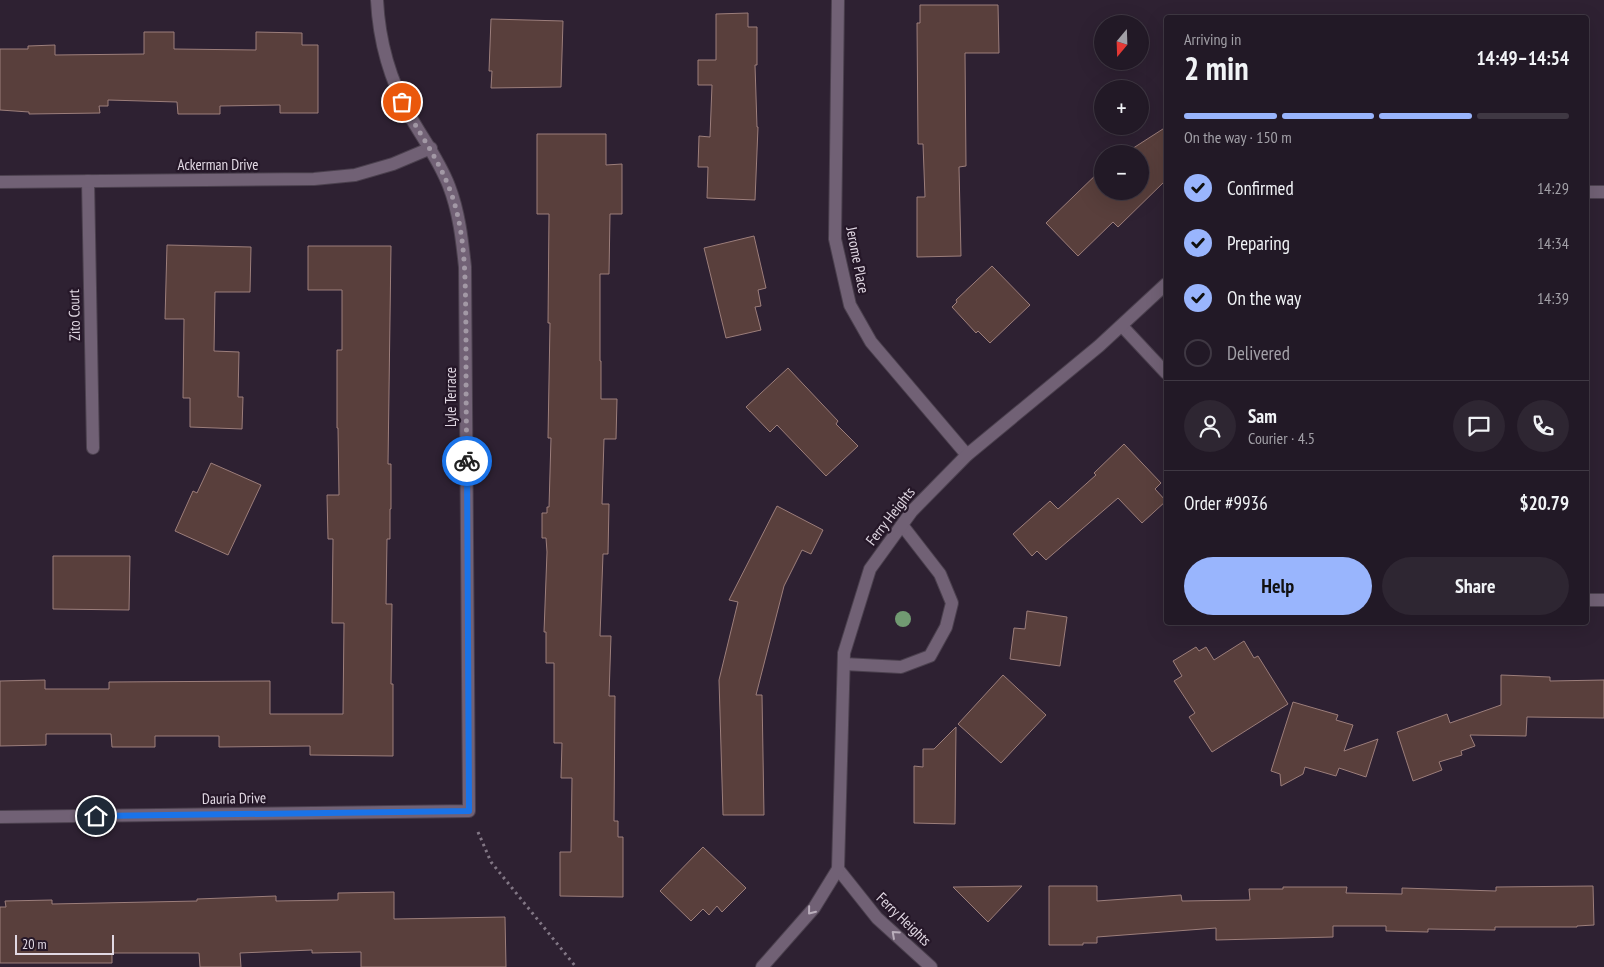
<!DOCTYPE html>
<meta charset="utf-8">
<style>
:root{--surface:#221926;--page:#2e2632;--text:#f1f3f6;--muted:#a2a0a7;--line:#3f3843;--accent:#99b5fd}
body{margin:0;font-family:"PT Sans Narrow",sans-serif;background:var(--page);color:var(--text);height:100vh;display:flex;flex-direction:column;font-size:19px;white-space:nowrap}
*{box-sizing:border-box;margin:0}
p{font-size:16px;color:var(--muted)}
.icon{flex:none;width:28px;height:28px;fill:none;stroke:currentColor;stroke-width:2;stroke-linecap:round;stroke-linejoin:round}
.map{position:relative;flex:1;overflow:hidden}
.sheet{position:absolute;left:1164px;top:15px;width:425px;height:610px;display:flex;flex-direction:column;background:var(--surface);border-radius:5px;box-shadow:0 5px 20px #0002,0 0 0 1px var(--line)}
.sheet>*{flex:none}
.needle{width:32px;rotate:199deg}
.controls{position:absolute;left:1094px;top:15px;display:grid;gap:10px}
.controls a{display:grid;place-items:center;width:55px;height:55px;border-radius:50%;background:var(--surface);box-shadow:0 5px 20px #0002,0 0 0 1px var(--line);font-size:25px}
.scale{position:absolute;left:15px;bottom:12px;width:99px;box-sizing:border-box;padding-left:5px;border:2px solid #e1d8e3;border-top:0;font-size:14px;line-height:18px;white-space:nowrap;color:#e1d8e3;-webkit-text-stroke:4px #251728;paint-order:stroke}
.pin{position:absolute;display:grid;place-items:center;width:42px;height:42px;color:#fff;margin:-21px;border:2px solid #fff;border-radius:50%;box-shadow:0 1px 5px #0007}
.courier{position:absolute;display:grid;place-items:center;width:50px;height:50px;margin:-25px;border:4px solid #1a73e8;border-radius:50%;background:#fff;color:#222;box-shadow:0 1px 6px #0007}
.summary em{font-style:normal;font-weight:600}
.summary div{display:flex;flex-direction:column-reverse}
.summary{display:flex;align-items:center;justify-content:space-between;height:85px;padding:0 20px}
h1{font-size:32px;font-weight:600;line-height:38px}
.bar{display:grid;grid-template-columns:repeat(4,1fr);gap:8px 5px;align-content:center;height:60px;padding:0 20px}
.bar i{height:6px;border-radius:4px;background:var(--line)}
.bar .active{background:var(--accent)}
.bar p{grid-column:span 4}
.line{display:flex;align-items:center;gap:12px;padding:0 20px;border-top:1px solid var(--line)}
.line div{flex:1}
.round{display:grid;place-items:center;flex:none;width:52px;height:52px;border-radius:26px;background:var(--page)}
ol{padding:0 20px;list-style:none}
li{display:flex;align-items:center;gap:15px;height:55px}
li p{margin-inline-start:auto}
li .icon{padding:5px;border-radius:50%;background:var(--accent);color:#111;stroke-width:4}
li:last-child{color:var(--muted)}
li i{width:28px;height:28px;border:2px solid var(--line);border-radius:50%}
.primary-button{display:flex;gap:10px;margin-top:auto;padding:10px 20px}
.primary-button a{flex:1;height:58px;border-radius:30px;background:var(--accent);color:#111;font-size:20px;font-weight:600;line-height:58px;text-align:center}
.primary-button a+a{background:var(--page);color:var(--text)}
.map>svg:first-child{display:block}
.building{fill:#593f3c;stroke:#9c7e7b}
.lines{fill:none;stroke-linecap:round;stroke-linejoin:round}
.minor-casing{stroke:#4b404e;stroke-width:14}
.path{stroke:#827785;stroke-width:3;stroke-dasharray:2.5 4;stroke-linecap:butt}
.minor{stroke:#716175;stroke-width:12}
.tree{fill:#719a72}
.oneway{stroke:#baaebc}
.done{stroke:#a298a5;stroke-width:5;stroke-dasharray:0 9}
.route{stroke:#1a73e8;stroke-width:6}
.labels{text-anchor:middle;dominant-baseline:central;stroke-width:4.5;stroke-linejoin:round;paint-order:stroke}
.street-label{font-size:15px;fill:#e1d8e3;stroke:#251728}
</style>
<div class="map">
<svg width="1604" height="967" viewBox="0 0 1604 967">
<rect width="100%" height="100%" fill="#2e2132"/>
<!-- building -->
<g class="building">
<path d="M920 5H998L999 53H965L966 166 959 167 961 256 917 257V197H925L923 144H918L917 23H920Z"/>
<path d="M748 13V27H757V65H755L757 127H758L755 200 707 198 708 167H698L699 136 710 137 712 85H698V60H716V14Z"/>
<path d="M491 19 563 21 561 87 491 88 492 71H489Z"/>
<path d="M144 32H174V49L256 50V32L302 33V45H318V113H280V105L220 106V114H178L177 102 108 100V106H99L100 113 29 114V112L0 110V49H28V46L55 45V55L144 54Z"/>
<path d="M1166 127V180L1118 227 1113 222 1078 256 1046 223 1102 169V191H1140V154H1124Z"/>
<path d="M537 134H606V165L622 164V214H610L609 274H600V361H601V399H617L616 439H604L602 504H609L608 554H603L600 636H611L609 696H615L614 821H618V837H623V897L560 896V852H571L572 778H561L562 743H554V663H546V632H544L547 552 546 538H542V513H547V507H549L551 438H548L550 323H548L549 214H537Z"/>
<path d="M754 236 766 288 758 290 761 306 755 307 761 330 726 338 704 248Z"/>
<path d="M167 245 251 247 250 292H215L214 351 239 352 238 397H243L242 429 190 427V398H183L184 319H165Z"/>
<path d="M308 246H391L388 464H391V509H390V539H387L386 604H392L391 684H393V756L310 755V746L219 747V736H155V747H112L111 734H46V745L0 746V681L45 680V689H109V682L270 681V714H343L344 623H332L333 539H328L327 495H339L338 428H337V350H342V290H308Z"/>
<path d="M992 266 1030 305 990 343 978 331 976 333 952 307 957 302 956 300Z"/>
<path d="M788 368 838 421 836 424 858 446 826 476 777 425 770 432 746 407Z"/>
<path d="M1124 444 1161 483 1155 489 1166 501 1142 523 1118 498 1046 560 1037 551 1032 556 1013 534 1050 501 1058 509 1096 475 1094 473Z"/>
<path d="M211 463 261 485 228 555 175 531 193 491 197 493Z"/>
<path d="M777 506 823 530 811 554 802 550 784 586 756 695H762L764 815H723L719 680 738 602 729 600Z"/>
<path d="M53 556H130L129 610 53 609Z"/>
<path d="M1027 611 1067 617 1060 666 1010 659 1014 628 1025 629Z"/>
<path d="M1244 641 1254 658 1258 656 1288 704 1212 752 1189 717 1195 713 1174 681 1182 676 1173 661 1196 647 1199 651 1206 647 1214 660Z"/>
<path d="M1003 675 1046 715 1001 763 958 724Z"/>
<path d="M1501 675 1550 677V681L1604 680V718L1527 717 1526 736 1470 735 1475 746 1461 751 1462 755 1439 762 1442 770 1413 781 1397 732 1447 714 1450 723 1501 705Z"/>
<path d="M1293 702 1338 715 1336 720 1353 725 1344 751 1378 739 1366 777 1339 768 1336 776 1305 767 1303 774 1281 786 1280 774 1271 771Z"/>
<path d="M956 727 955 824 914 823V766L923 767V749H934Z"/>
<path d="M703 847 746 888 722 912 717 906 709 915 703 909 691 921 660 891Z"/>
<path d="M1022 886 988 922 953 887Z"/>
<path d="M1049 886H1097V901L1181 895 1182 901 1250 900 1249 889H1283V887H1347L1346 893 1402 894V888L1496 891V887L1593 886 1594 925 1577 926V927H1495V930L1428 929V932L1386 931V926H1333V937L1216 940V928L1097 937V943H1083V945H1049Z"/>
<path d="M394 892V919L505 917 506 967H361V952L312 953V950L240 953 241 967H200L199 953H112V963H0V907H6L5 901 52 900V904L197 901V899L276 896V901L338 900V893Z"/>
</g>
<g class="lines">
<!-- minor casing -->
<g class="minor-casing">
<g id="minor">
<path d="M838 0 835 239 850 305 871 342 967 455"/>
<path d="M88 181 93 448"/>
<path d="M0 182 314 179 355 175 393 164 431 148"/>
<path d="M1586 192H1604"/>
<path d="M1122 326 1166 373"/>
<path d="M1586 600H1604"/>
<path d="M844 664 901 667 930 656 946 627 952 603 940 574 902 525"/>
<path d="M0 817 469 811 465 267C462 239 459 212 449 186 439 160 423 139 410 116 390 80 379 41 377 0"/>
<path d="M838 869 877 918 931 967"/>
<path d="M762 967 814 908 838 869 844 653 870 569 912 511 967 455 1099 346 1166 284"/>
</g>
</g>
<!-- path -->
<path class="path" d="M478 832 491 862 576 967"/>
<!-- minor -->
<use href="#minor" class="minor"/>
</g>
<!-- trees -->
<circle class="tree" cx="903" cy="619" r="8"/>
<!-- one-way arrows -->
<defs><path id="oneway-chevron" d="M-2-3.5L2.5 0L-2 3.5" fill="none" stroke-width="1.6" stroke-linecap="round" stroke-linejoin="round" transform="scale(1.25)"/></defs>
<g class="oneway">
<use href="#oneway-chevron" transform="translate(811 911) rotate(129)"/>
<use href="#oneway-chevron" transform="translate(895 934) rotate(-138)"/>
</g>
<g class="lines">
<!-- done -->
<path class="done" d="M402 102C417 130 436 155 448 185 467 231 465 282 466 331 466 374 466 418 467 461"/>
<!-- route -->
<path class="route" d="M96 816 469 811 467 461"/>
</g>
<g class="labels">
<!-- street labels -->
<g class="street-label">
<text x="218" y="164">Ackerman Drive</text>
<text transform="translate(858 260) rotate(79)">Jerome Place</text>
<text transform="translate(74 315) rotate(-91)">Zito Court</text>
<text transform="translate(450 397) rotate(-90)">Lyle Terrace</text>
<text transform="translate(890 516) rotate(-52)">Ferry Heights</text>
<text transform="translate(234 798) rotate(-1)">Dauria Drive</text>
<text transform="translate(904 919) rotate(44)">Ferry Heights</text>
</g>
</g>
</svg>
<div class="controls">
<a><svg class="needle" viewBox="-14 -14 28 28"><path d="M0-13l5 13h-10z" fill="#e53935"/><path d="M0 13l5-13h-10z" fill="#a2a0a7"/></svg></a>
<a>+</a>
<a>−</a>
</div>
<div class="scale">20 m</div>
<div class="pin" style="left:402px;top:102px;background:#ea580c"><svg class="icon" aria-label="bag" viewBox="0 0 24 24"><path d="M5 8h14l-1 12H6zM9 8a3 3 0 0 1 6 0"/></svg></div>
<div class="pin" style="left:96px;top:816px;background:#1f2937"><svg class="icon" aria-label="home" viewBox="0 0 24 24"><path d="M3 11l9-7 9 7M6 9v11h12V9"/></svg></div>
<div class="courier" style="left:467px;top:461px"><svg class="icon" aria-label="bike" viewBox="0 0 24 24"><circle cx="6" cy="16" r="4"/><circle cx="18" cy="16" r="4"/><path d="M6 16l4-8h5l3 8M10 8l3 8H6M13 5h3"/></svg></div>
<section class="sheet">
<div class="summary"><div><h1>2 min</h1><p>Arriving in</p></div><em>14:49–14:54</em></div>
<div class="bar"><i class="active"></i><i class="active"></i><i class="active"></i><i></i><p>On the way · 150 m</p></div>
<ol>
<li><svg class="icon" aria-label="check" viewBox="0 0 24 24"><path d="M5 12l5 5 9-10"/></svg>Confirmed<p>14:29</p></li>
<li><svg class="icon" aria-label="check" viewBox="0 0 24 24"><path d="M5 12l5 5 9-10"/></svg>Preparing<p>14:34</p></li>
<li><svg class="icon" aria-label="check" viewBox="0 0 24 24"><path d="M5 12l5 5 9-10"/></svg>On the way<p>14:39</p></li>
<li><i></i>Delivered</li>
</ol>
<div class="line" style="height:90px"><a class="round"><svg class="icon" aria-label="person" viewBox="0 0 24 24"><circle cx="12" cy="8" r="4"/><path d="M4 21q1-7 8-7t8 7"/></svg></a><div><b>Sam</b><p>Courier · 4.5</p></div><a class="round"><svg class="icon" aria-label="chat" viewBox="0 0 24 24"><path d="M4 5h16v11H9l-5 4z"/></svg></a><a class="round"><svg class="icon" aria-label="phone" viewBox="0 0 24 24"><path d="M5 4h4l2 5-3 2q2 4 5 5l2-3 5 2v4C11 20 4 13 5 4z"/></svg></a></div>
<div class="line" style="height:65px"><div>Order #9936</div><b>$20.79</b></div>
<div class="primary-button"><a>Help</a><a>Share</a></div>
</section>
</div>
